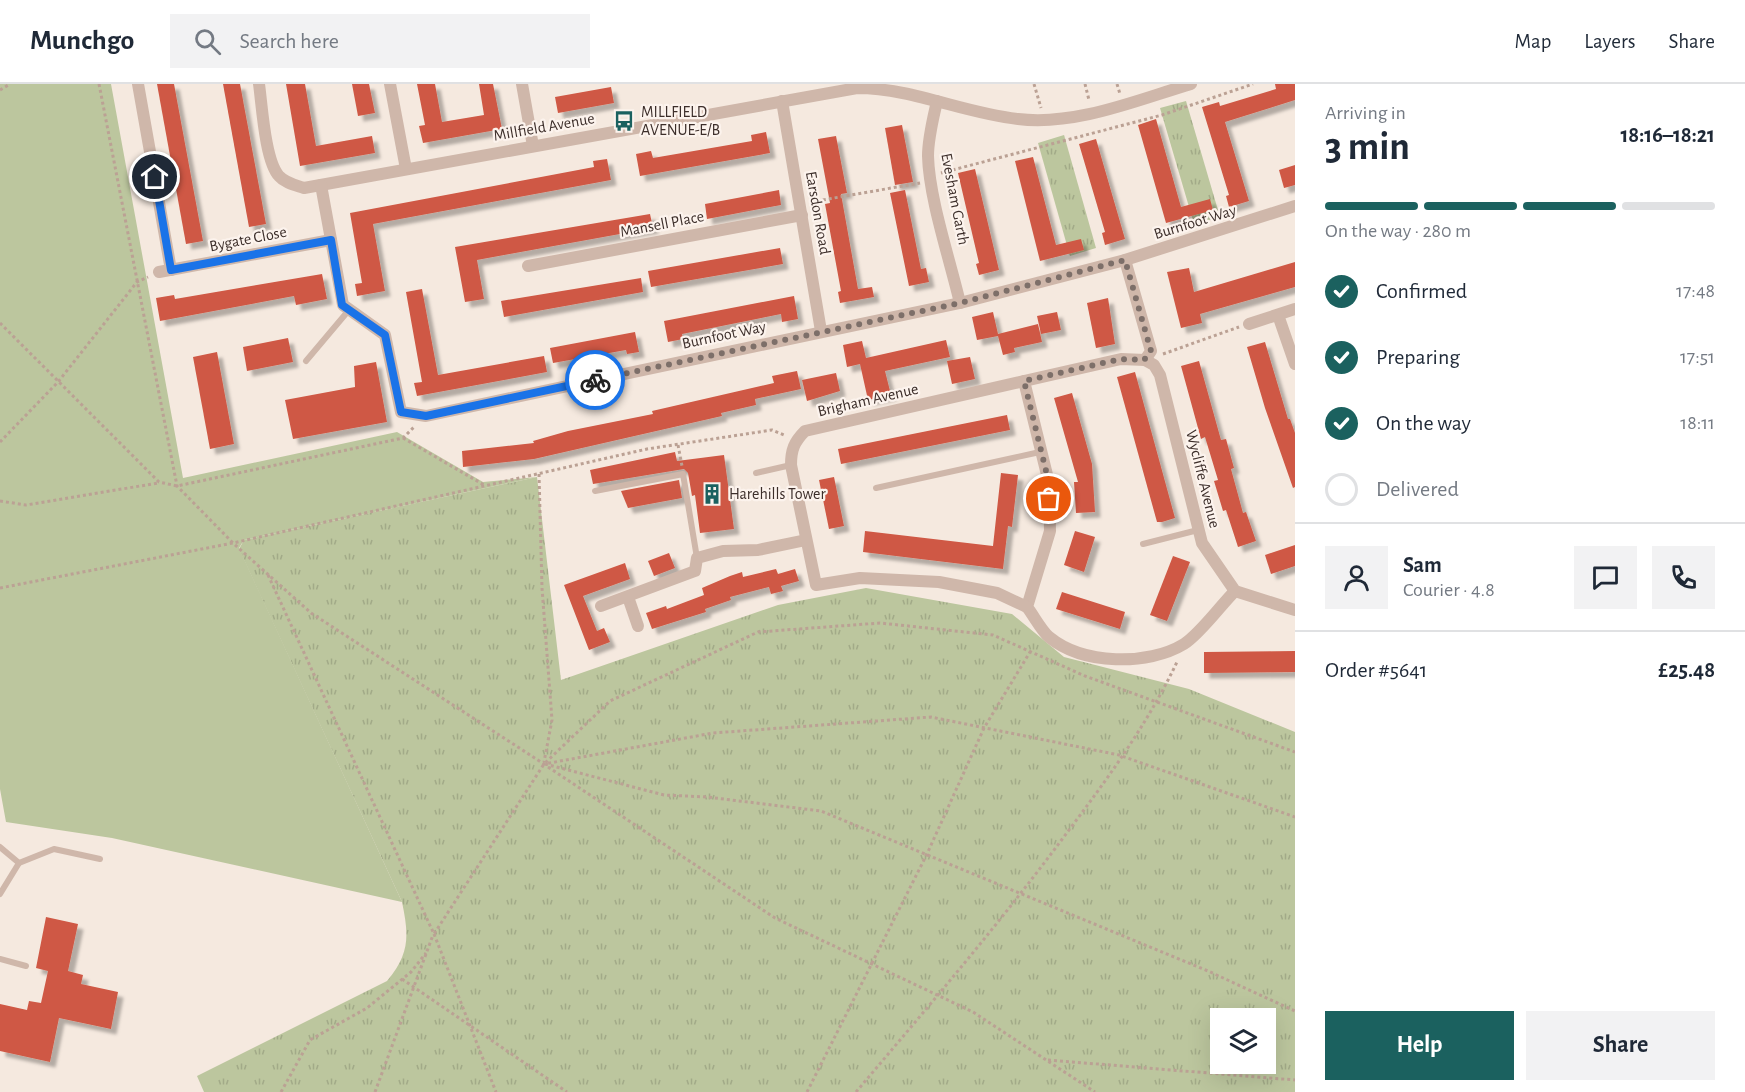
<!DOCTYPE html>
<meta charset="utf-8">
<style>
:root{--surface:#fff;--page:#f2f2f3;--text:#1f2937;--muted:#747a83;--line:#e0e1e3;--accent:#1b615f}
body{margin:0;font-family:"Alegreya Sans",sans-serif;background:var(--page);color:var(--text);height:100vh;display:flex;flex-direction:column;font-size:22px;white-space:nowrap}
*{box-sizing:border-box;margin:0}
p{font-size:20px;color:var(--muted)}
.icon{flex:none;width:33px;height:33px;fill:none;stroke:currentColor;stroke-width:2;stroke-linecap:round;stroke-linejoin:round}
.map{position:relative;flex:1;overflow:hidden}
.details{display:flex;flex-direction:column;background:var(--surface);width:450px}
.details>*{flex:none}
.tools{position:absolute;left:1210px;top:924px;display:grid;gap:12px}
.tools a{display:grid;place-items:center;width:66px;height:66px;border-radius:0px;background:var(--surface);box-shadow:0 6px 24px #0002;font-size:30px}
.pin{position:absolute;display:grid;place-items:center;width:51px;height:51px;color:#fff;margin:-26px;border:3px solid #fff;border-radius:50%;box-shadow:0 2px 6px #0007}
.courier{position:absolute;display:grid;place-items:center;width:60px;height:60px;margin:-30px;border:4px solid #1a73e8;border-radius:50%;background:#fff;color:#222;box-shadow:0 2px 8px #0007}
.head em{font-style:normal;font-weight:700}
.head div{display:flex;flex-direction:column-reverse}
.head{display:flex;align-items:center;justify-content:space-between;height:102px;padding:0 30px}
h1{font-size:39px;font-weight:700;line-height:45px}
.bar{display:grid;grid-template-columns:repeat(4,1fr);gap:9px 6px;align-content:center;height:72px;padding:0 30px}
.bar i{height:8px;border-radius:4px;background:var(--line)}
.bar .on{background:var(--accent)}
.bar p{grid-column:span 4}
.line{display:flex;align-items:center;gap:15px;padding:0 30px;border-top:2px solid var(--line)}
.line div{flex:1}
.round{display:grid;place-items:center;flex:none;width:63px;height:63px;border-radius:0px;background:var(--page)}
ol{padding:0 30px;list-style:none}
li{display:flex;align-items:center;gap:18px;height:66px}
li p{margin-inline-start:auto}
li .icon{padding:6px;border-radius:50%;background:var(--accent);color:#fff;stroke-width:4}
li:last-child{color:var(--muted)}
li i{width:33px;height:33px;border:3px solid var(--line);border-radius:50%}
.cta{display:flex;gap:12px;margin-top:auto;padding:12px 30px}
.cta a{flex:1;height:69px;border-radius:0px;background:var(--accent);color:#fff;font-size:24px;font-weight:700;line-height:69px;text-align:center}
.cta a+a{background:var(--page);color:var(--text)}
header{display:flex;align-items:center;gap:36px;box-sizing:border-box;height:84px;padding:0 30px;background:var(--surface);border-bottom:2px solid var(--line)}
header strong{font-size:28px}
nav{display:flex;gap:33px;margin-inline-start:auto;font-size:21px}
.search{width:420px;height:54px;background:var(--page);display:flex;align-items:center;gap:15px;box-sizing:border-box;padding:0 21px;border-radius:0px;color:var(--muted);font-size:22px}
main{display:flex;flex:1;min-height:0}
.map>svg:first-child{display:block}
.grass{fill:url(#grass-tufts);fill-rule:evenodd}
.green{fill:#bcc69e}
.building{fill:#cf5844;filter:url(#shadow)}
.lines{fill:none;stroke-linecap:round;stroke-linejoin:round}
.path{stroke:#bba194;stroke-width:3;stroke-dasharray:3 3;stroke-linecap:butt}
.service{stroke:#cfb7aa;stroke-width:6}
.minor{stroke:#cfb7aa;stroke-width:12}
.done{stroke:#7d6f69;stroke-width:6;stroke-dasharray:0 10.8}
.route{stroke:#1a73e8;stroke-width:8}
.labels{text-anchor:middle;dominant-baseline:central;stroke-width:4.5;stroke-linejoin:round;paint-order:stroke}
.poi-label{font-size:16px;fill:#3c2e2a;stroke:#fcf3ed;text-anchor:start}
.street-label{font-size:16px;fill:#3c2e2a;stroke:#fcf3ed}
</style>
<header>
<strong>Munchgo</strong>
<div class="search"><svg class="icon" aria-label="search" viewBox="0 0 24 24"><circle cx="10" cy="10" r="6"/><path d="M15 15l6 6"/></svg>Search here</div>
<nav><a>Map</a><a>Layers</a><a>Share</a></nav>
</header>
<main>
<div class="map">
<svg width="1295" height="1008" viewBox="0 0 1295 1008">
<defs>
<pattern id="grass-tufts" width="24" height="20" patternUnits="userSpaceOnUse" patternTransform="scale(1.5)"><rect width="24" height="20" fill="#bcc69e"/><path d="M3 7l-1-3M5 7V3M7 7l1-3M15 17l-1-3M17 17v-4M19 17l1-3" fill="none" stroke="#a2aa88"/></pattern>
<filter id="shadow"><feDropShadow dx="5.5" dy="5.5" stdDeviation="1.5" flood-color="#0004"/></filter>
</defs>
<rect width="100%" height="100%" fill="#f5e9df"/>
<!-- grass -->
<g class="grass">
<path d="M1186 17 1220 133 1194 140 1160 24Z"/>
<path d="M1064 51 1096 164 1070 172 1038 59Z"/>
<path d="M537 393 561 596 778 521 866 504 1012 530 1064 573 1189 605 1295 648V1008H204L197 992 387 897C410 870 409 851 402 818L239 465 244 456ZM1221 934H1266V980H1221Z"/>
</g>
<!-- green -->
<path class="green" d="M0 0H111L183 394 397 348 483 398 537 393 244 456 239 464 402 818 112 754 6 738 0 705Z"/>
<!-- building -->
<g class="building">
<path d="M157 0H174L203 157 186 160Z"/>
<path d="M223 0H240L266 140 249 143Z"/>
<path d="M286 0H305L316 62 372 52 375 69 300 82Z"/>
<path d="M352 0H369L375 29 358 32Z"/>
<path d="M417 0H435L442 38 484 31 479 0H493L502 45 423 59 419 42 425 41Z"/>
<path d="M1275 0H1295V16L1225 38 1249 117 1229 123 1226 112 1229 111 1202 23 1219 18 1220 22 1276 5Z"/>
<path d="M611 3 614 19 558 29 555 13Z"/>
<path d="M1156 35 1181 123 1210 115 1213 126 1166 139 1138 41Z"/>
<path d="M902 41 913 98 895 101 885 44Z"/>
<path d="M766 48 770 69 640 92 636 70 651 67 653 74 752 57 751 51Z"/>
<path d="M836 52 847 109 841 110 858 205 872 203 874 213 840 219 838 208 841 207 825 120 830 119 818 55Z"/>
<path d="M1096 55 1125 155 1105 161 1102 149 1105 148 1079 60Z"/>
<path d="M1033 73 1056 161 1081 155 1084 166 1040 177 1015 77Z"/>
<path d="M607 75 611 96 373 140 385 207 357 212 355 200 362 199 350 129 594 83 593 77Z"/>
<path d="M1295 81V101L1284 104 1279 86Z"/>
<path d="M975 85 999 186 979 191 976 180 979 179 958 89Z"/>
<path d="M779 106 781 121 707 135 705 120Z"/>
<path d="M905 106 921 185 926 184 929 198 909 202 890 109Z"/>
<path d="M650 130 653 144 477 176 484 215 465 218 455 163Z"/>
<path d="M780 164 783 180 651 203 648 187Z"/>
<path d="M1295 178V203L1200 230 1202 239 1181 244 1167 188 1189 184 1194 208Z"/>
<path d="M322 190 327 215 296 221 294 212 160 237 156 214 174 211 175 215Z"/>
<path d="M641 194 643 208 504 233 501 217Z"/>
<path d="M422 205 438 291 544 272 547 288 417 312 414 299 422 298 406 208Z"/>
<path d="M794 212 798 235 782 238 781 230 682 250 683 255 668 258 664 237Z"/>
<path d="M1108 214 1115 260 1096 264 1087 219Z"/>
<path d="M993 228 998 250 1038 240 1042 258 1014 264 1015 268 1003 271 998 252 977 256 972 233Z"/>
<path d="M1057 228 1061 246 1041 250 1037 232Z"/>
<path d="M635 248 639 268 627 270 626 266 553 279 550 264Z"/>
<path d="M288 254 293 278 247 287 243 263Z"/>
<path d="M946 256 950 273 885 287 891 311 868 316 860 280 847 283 843 261 862 257 866 274Z"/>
<path d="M1265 258 1288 335H1290L1295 349V403L1293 404 1265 324 1247 263Z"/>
<path d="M217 268 234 360 210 365 193 273Z"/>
<path d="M970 273 975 295 952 300 947 277Z"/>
<path d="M1199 277 1221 356 1226 355 1234 384 1231 385 1243 429 1246 428 1256 457 1238 463 1226 426 1223 427 1214 397 1218 396 1205 353 1201 355 1181 282Z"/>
<path d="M376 278 387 338 293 355 285 316 355 303 354 282Z"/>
<path d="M797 287 801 305 755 315 756 321 721 329 722 332 534 375 463 383 462 367 534 359 533 357 568 347 653 330 652 327 774 299 772 292Z"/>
<path d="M1135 288 1175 434 1162 438H1157L1117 293Z"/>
<path d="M836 289 840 307 807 317 802 296Z"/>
<path d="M1072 309 1092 380 1095 428 1076 429 1074 398H1078L1054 314Z"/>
<path d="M1007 331 1010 346 841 380 838 365Z"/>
<path d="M675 368 677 377 724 371 734 445 700 449 695 411 692 412 688 389 684 385 593 400 590 386Z"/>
<path d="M1001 389 1018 391 1012 443 1008 442 1003 485 863 468 865 447 993 462Z"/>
<path d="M834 393 844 442 829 445 819 396Z"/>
<path d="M679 396 682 414 628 424 621 407Z"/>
<path d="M1075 447 1095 453 1084 488 1064 481Z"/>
<path d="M1295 461V482L1271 490 1265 471Z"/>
<path d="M669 469 675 484 654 492 648 477Z"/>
<path d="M1173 472 1190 478 1167 537 1150 531Z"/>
<path d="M625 479 630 495 583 512 597 547 604 544 610 558 589 566 564 501Z"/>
<path d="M776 485 778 490 795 485 799 497 781 502 783 507 771 510 769 503 730 513 731 516 705 525 706 528 652 545 646 529 666 522 667 525 704 511 702 504 730 492 742 488 743 493Z"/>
<path d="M1062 508 1125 528 1120 545 1056 525Z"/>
<path d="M1295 567V588L1204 589V568Z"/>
<path d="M46 833 78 840 68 887 83 891 81 900 118 908 111 945 59 934 50 978 0 967V920L27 926 29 917 41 919 48 887 36 884Z"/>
</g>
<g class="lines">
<!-- path -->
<g class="path">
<path d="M99 0 177 402 233 459 647 365 772 346 784 351"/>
<path d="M1034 0 1041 24"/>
<path d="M1085 0 1089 16"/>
<path d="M1117 0 1120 10"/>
<path d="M0 6 10 0"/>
<path d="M941 89 1162 31 1253 0"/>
<path d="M811 118 920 99"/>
<path d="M0 239 159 398 177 402 403 354 414 343"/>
<path d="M1163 270 1239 243"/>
<path d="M403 354 484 401"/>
<path d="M0 358 58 298 137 198 148 193"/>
<path d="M678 361 682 382"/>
<path d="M539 390 542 504 552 636 544 678"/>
<path d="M0 417 26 421 158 399"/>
<path d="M268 491 434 850 544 680 610 617 758 548 880 539 993 551 1085 592 1295 668"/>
<path d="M0 504 233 459 311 529 544 680 713 649 931 633 1119 671 1295 733"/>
<path d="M545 680 664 711 707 713 821 727 1208 887 1295 927"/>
<path d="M548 683 775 834 973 928 1095 1008"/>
<path d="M434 850 496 1008"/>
<path d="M402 895 567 1008"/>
<path d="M1048 976 1295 996"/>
<path d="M281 1008 310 956 367 924 411 888 426 869"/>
<path d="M375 1008 433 851"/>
<path d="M807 1008 927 770 984 644 1030 568"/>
<path d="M856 1008C928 923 1000 839 1066 750 1108 694 1147 641 1177 578"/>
</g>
<!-- service -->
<g class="service">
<path d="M306 277 349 226"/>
<path d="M756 389 791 381"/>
<path d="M876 404 1040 368"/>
<path d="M595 407 683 390 697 474"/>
<path d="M1143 460 1198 446"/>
<path d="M0 763 19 779 54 765 100 775"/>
<path d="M0 810 19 779"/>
<path d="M0 875 26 882"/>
</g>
<!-- minor -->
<g class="minor">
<path d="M138 0 171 186"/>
<path d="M259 0C262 21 265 77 279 92 285 99 295 101 304 104L857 4C912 4 963 29 1018 35 1076 42 1137 16 1191 0"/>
<path d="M390 0 406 85"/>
<path d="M522 0 533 62"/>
<path d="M782 17 821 247"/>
<path d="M937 17C933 35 928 54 928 72 929 114 950 176 960 219"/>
<path d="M321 101 343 221 385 251 401 328 426 332 960 219 1125 176 1295 122"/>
<path d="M1125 176 1151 267 1145 276"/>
<path d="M528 182 802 131"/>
<path d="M159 188 331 156"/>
<path d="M1278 231 1295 280"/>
<path d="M1249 240 1295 225"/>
<path d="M1024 297 1049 399 1050 447 1027 523C1034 532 1041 546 1049 553 1083 581 1148 582 1184 560 1200 550 1220 522 1235 507"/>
<path d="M628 513 638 542"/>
<path d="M601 522 695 487 697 474 723 467 758 466 806 456"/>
<path d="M1027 523 997 509 939 498 860 494 816 501 791 381C791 366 794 358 805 347L1121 275 1145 276 1154 281 1160 291 1202 459 1235 507 1295 526"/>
</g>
</g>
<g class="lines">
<!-- done -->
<path class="done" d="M595 296 960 219 1125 176 1151 267 1144 276 1121 275 1024 297 1049 399V415"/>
<!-- route -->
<path class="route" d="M155 93 171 186 331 156 342 221 385 251 401 328 426 332 595 296"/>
</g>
<!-- icons -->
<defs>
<g id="bus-bare" transform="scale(1.62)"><path d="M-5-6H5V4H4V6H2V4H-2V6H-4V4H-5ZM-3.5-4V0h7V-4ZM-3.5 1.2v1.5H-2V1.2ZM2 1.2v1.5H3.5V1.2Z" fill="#1b615f" stroke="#fcf3ed" stroke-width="2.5" paint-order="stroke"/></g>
<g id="building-bare" transform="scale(1.62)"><path d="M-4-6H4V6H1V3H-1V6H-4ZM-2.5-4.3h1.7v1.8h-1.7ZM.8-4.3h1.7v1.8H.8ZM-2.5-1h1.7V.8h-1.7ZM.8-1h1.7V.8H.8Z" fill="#1b615f" stroke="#fcf3ed" stroke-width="2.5" paint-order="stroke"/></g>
</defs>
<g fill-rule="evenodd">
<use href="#bus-bare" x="624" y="37"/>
<use href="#building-bare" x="712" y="410"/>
</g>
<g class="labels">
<!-- poi labels -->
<g class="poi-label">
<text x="641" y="28">MILLFIELD<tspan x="641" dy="18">AVENUE-E/B</tspan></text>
<text x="729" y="410">Harehills Tower</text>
</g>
<!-- street labels -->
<g class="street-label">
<text transform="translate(544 43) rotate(-10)">Millfield Avenue</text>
<text transform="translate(955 115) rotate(79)">Evesham Garth</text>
<text transform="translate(818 129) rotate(80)">Earsdon Road</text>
<text transform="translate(1195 138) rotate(-17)">Burnfoot Way</text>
<text transform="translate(662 140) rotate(-11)">Mansell Place</text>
<text transform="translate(248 155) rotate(-11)">Bygate Close</text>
<text transform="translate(724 251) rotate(-12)">Burnfoot Way</text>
<text transform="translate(868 316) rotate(-13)">Brigham Avenue</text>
<text transform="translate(1203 395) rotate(76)">Wycliffe Avenue</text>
</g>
</g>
</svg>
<div class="tools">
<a><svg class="icon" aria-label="layers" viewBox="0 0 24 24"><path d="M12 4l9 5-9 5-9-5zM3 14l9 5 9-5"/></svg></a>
</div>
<div class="pin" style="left:1049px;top:415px;background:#ea580c"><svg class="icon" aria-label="bag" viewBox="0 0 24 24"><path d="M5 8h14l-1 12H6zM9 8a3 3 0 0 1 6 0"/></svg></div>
<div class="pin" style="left:155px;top:93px;background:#1f2937"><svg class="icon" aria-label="home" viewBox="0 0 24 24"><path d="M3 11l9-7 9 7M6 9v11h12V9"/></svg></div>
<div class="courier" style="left:595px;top:296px"><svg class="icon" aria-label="bike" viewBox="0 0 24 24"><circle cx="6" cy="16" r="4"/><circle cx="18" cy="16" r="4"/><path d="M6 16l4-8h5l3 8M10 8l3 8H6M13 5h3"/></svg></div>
</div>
<section class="details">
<div class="head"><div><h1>3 min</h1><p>Arriving in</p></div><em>18:16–18:21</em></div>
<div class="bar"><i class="on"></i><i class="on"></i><i class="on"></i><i></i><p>On the way · 280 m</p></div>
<ol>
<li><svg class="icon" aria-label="check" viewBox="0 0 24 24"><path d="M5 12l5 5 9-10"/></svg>Confirmed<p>17:48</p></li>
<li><svg class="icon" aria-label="check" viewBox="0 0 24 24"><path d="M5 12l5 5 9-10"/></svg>Preparing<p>17:51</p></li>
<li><svg class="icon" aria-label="check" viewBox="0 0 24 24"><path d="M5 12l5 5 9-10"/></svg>On the way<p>18:11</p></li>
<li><i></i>Delivered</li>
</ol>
<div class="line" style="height:108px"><a class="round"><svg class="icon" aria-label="person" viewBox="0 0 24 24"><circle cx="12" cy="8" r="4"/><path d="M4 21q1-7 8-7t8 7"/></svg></a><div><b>Sam</b><p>Courier · 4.8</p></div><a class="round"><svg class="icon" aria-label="chat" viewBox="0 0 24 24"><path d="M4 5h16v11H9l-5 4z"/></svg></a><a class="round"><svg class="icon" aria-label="phone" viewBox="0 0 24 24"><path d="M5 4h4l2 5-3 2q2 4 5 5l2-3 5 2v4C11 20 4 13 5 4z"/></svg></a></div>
<div class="line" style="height:78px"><div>Order #5641</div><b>£25.48</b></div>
<div class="cta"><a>Help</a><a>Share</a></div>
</section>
</main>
